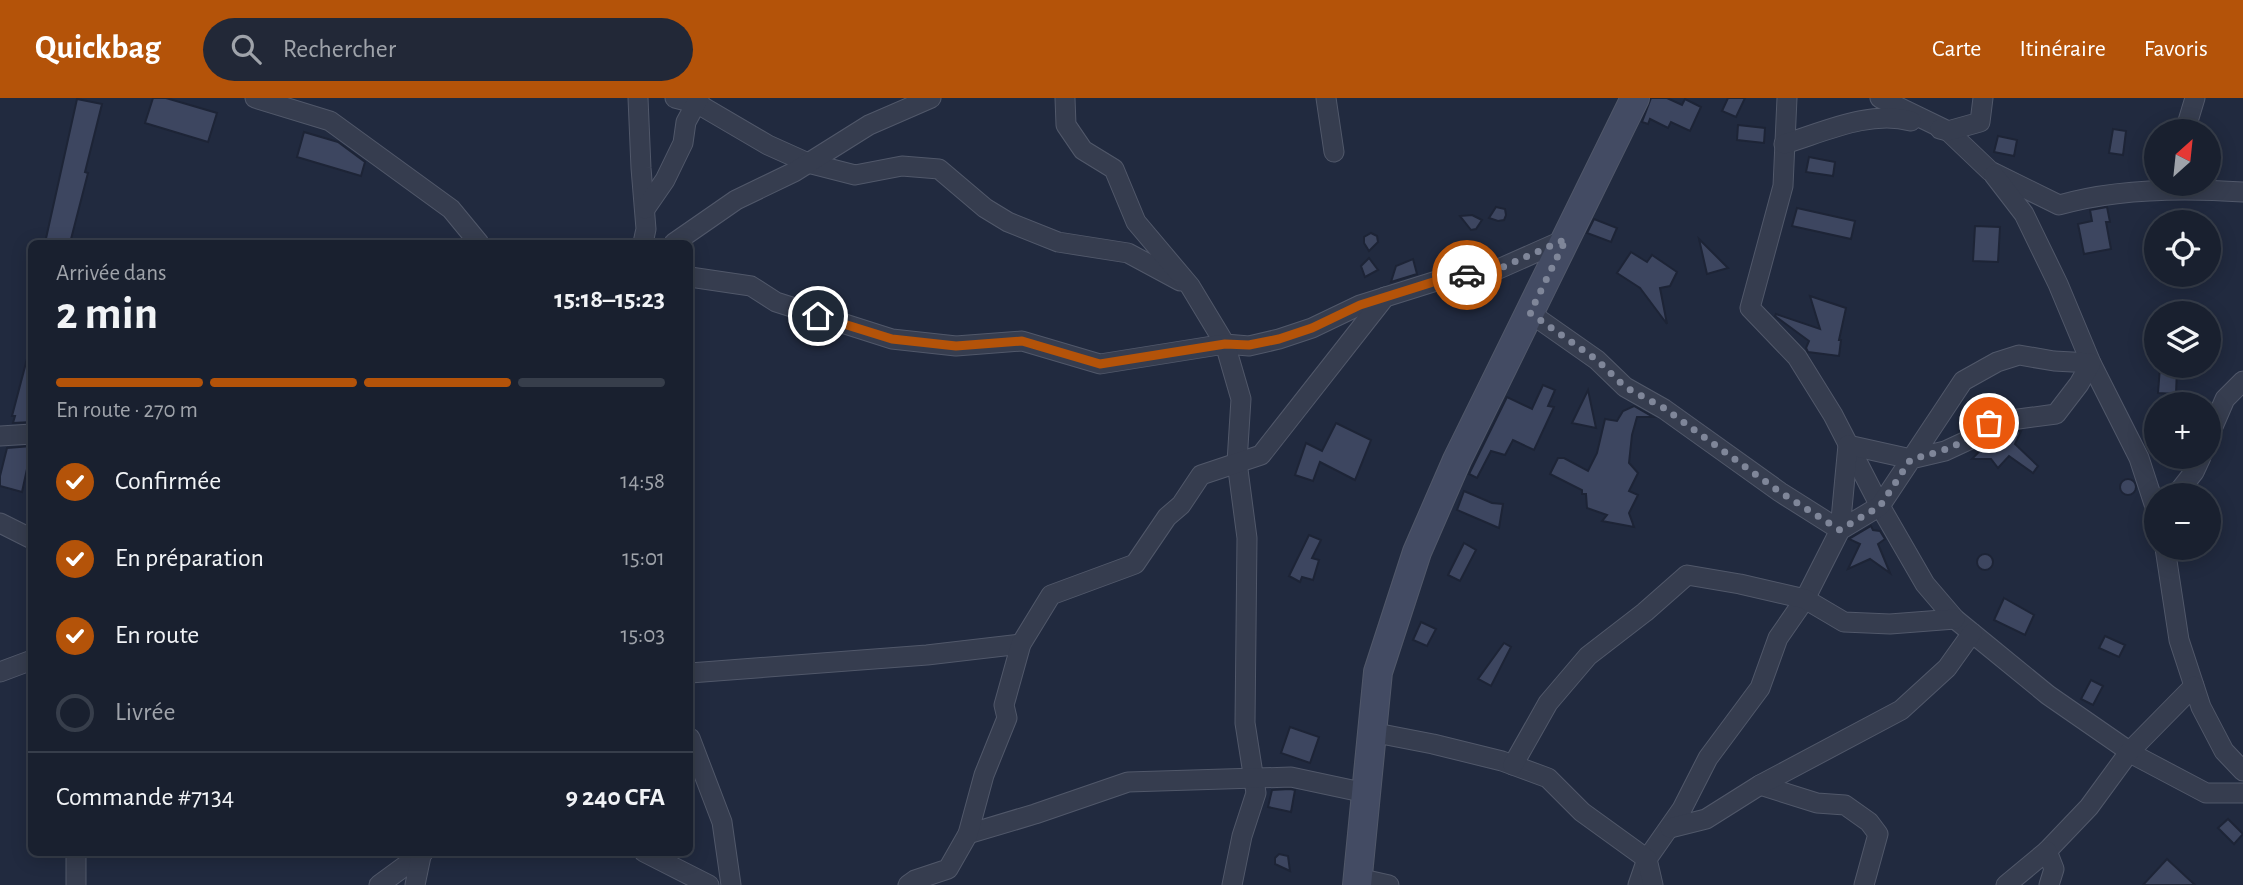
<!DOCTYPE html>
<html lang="fr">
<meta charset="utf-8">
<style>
:root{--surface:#19202f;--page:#222837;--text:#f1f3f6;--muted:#9fa3aa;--line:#373e4b;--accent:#b45309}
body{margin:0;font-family:"Alegreya Sans",sans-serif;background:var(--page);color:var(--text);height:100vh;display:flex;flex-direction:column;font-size:26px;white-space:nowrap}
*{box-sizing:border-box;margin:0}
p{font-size:23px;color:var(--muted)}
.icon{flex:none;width:38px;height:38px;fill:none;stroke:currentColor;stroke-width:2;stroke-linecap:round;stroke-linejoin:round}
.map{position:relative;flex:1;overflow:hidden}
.side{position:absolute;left:28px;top:142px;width:665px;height:616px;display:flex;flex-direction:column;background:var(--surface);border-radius:10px;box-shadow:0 4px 18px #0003,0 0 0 2px var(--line)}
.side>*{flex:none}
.needle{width:46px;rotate:27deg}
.controls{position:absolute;left:2144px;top:21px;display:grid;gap:14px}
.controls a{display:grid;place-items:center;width:77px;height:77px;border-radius:50%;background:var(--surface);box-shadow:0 4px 18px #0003,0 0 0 2px var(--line);font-size:35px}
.pin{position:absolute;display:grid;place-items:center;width:60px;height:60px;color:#fff;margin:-30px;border:4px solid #fff;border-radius:50%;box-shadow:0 2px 7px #0007}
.courier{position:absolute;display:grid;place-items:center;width:70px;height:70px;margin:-35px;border:5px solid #b45309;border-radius:50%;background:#fff;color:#222;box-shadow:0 2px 9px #0007}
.overview em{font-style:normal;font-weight:700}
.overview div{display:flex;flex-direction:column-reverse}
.overview{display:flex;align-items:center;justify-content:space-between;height:119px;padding:0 28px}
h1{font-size:46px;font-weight:700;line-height:52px}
.bar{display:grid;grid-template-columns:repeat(4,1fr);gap:10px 7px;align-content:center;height:84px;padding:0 28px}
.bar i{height:9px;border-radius:5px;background:var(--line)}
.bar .on{background:var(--accent)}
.bar p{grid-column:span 4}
.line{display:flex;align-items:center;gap:18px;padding:0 28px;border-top:2px solid var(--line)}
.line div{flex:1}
ol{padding:0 28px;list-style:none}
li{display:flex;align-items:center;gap:21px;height:77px}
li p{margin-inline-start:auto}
li .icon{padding:7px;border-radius:50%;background:var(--accent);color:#fff;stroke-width:4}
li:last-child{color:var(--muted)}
li i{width:38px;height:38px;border:4px solid var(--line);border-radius:50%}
header{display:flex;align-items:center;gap:42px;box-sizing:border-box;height:98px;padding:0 35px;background:var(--accent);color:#fff}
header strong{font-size:33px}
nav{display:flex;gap:38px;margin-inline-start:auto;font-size:24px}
.search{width:490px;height:63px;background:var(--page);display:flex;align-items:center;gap:18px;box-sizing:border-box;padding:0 24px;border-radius:38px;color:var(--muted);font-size:26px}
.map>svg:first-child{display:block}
.building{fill:#3d4660;stroke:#1d2436;stroke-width:2}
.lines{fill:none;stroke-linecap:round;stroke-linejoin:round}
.street-casing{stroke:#51586a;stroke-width:21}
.secondary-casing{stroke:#51586a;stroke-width:30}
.street{stroke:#363d4f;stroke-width:19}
.secondary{stroke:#434b63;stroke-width:28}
.done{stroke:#7f8699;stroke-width:7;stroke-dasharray:0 12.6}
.route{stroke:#b45309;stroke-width:9}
</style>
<header>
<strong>Quickbag</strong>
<div class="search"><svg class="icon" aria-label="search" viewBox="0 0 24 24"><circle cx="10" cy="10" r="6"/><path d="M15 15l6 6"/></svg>Rechercher</div>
<nav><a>Carte</a><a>Itinéraire</a><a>Favoris</a></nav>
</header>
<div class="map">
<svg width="2243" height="787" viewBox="0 0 2243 787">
<rect width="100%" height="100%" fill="#212a3f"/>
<!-- building -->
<g class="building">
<path d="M153 0H166L217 15 208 44 145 25Z"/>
<path d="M1651 0H1667L1682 7 1685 1 1701 9 1690 33 1671 24 1668 30 1650 21 1648 26 1642 24Z"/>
<path d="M1728 0H1745L1736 19 1722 13Z"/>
<path d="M77 1 102 6 85 74 88 75 70 145H45Z"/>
<path d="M1738 27 1765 30 1764 45 1737 42Z"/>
<path d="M2113 31 2126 33 2123 57 2109 55Z"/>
<path d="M304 34 338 44 365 64 361 78 297 59Z"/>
<path d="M1998 38 2017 42 2014 58 1994 54Z"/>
<path d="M1809 59 1835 64 1833 78 1806 74Z"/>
<path d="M1496 109 1505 111 1506 117 1504 122 1498 123 1489 120Z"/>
<path d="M2107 109 2110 124H2106L2111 151 2084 156 2078 126 2092 123 2090 112Z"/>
<path d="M1797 110 1855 123 1851 141 1792 128Z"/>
<path d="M1472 117 1482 122 1476 131 1471 132 1460 118Z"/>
<path d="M1594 121 1617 130 1611 144 1587 135Z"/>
<path d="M1975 128 2000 129 1998 164 1973 163Z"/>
<path d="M1371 135 1377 138 1378 144 1369 153 1364 145V139Z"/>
<path d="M1699 141 1728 170 1707 176Z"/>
<path d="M1631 154 1647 164 1652 157 1677 174 1670 188 1660 190 1667 226 1640 190 1617 175Z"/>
<path d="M1369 160 1378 172 1365 179 1361 168Z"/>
<path d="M1413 161 1417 176 1391 184 1396 168Z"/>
<path d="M1810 198 1846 210 1839 242H1841L1839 258 1808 254 1806 250 1809 243 1775 218 1776 216 1820 231Z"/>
<path d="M27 261 32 262V324L13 325 15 318H12Z"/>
<path d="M2160 269 2177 270 2176 296 2158 295Z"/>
<path d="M1543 287 1555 292 1548 308 1554 309 1534 352 1513 342 1505 357 1491 353 1477 380 1469 376 1507 299 1532 311Z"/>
<path d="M1588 292 1596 330 1572 325Z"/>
<path d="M1634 308 1653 319H1637L1632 337 1629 365 1638 375 1629 393 1638 397 1629 415 1634 429 1602 423 1607 417 1587 410 1586 396H1582V392L1550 376 1558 360H1564L1588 373 1597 355 1605 321 1617 323 1623 313Z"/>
<path d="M1336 325 1371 342 1355 382 1320 364 1313 383 1295 377 1306 345 1322 353Z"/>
<path d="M2021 333 2015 346 2038 368 2033 375 2009 358 1998 370 1991 361H1972L1995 337Z"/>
<path d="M32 348 22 394 0 388V378L7 350Z"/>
<circle cx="2128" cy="389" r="8"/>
<path d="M1464 393 1492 405 1503 406 1499 430 1457 412Z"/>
<path d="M1871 428 1873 432 1880 433 1885 441 1878 446 1890 475 1870 461 1848 471 1860 446 1849 441Z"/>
<path d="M1309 437 1321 442 1312 460 1319 462 1313 482 1302 479 1300 484 1289 478Z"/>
<path d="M1464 445 1476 452 1460 483 1448 477Z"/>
<circle cx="1985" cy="464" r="8"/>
<path d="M2004 500 2034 517 2025 537 1994 522Z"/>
<path d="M1421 524 1436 531 1427 548 1413 542Z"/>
<path d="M2105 538 2125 547 2119 559 2099 550Z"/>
<path d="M1504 545 1511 549 1491 588 1478 581Z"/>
<path d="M2091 582 2103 588 2093 607 2081 601Z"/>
<path d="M1290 629 1319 639 1310 665 1281 655Z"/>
<path d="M1290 691 1295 692 1291 714 1268 709 1272 692Z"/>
<path d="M2228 721 2243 736 2234 746 2218 730Z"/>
<path d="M1279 756 1288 758 1290 773 1275 766V760Z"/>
<path d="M2167 761 2195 787H2143Z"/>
</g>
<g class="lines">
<!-- street casing -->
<g class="street-casing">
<g id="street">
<path d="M255 0 330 23 451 111 479 145"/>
<path d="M638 0 641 70 646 131 643 145"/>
<path d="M675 0 698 6 768 47 808 65 855 77 902 68 939 71 985 110 1008 124 1058 144 1128 155 1180 183"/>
<path d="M1065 0 1066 27 1083 52 1114 71 1136 124 1190 188 1225 246 1249 248 1279 241 1312 230 1360 207 1446 180 1494 173 1566 141"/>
<path d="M1326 0 1334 54"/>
<path d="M1787 0 1783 88 1750 210 1797 259 1833 317 1880 408 1925 486 1955 521 2048 597 2136 658 2206 695H2243"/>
<path d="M1880 0 1948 33 1990 73 2059 107C2114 91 2185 90 2243 94"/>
<path d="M1940 31 1948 33 1980 24 1983 0"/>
<path d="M2185 33 2195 0"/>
<path d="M1784 46C1824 34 1869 12 1911 23"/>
<path d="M1994 77 2024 116 2058 186 2091 265 2139 360 2156 412"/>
<path d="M645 111 665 82 683 45 686 24 699 0"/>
<path d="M674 145 736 102 794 74 869 27 931 0"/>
<path d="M690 179 751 188 776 204 892 241 956 248 1022 243 1100 266 1225 246 1241 301 1237 364 1247 440 1245 625 1256 695 1242 738 1232 787"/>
<path d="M1530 215 1597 262 1625 289 1664 311 1780 394 1840 432 1848 347 1911 361 1945 353 1973 340 1989 325 2056 316 2079 286 2091 265 2054 263 2019 257 1997 264 1963 283 1880 408 1840 432 1805 501 1778 540 1760 590 1708 660 1682 711 1647 761 1638 787"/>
<path d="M0 338 32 336"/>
<path d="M2208 340 2225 301 2243 283"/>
<path d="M2176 397 2194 374 2201 359"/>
<path d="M0 425 32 441"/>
<path d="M2165 450 2179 542 2201 609 2224 653 2243 673"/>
<path d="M0 574 32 562"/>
<path d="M690 575 927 557 1021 546"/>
<path d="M1371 634 1433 646 1502 663 1548 680 1582 714 1647 761 1653 787"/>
<path d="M690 640 722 724 731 787"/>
<path d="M1513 667 1548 605 1588 558 1645 514 1687 477 1740 486 1805 501 1844 524 1890 526 1955 521"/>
<path d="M1760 687 1817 705 1845 707 1869 724 1878 736 1864 787"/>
<path d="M1670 730 1706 721 1760 687 1901 612 1947 570 1972 535"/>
<path d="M968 736 1035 716 1128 684 1291 679 1366 695"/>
<path d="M2047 753 2089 709 2130 653 2194 588"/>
<path d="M76 754V787"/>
<path d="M644 754 709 787"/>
<path d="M1358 780 1389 787"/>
<path d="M379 787 424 754"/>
<path d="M415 787 421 758"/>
<path d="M908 787 915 782 948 771 968 736 984 677 1007 620 1004 607 1021 546 1051 497 1135 466 1167 419 1181 407 1201 377 1261 357 1385 199"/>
<path d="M2006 787 2047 753 2054 771 2049 787"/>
</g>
</g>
<!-- secondary casing -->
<g class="secondary-casing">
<path id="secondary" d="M1357 787 1378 574 1417 454 1457 362 1635 0"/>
</g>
<!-- street -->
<use href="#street" class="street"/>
<!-- secondary -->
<use href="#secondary" class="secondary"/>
</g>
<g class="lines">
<!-- done -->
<path class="done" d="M1467 177 1494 173 1566 141 1530 215 1597 262 1625 289 1664 310 1780 394 1840 432 1880 408 1911 361C1941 354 1965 347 1989 325"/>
<!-- route -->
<path class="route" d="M818 218 892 241 956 248 1022 243 1100 266 1225 246 1249 247 1279 241 1312 230 1360 207 1446 180 1467 177"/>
</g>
</svg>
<div class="controls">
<a><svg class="needle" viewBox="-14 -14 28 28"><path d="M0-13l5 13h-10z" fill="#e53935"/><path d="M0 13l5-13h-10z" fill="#9fa3aa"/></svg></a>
<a><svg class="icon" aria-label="locate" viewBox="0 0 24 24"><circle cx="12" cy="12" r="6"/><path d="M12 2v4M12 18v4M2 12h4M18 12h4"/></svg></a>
<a><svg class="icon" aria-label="layers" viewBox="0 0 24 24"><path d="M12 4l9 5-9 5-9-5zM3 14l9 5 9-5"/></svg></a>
<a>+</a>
<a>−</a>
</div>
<div class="pin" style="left:1989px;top:325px;background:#ea580c"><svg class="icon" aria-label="bag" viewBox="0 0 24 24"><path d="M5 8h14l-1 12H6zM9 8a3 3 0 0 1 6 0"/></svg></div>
<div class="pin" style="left:818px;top:218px;background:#1f2937"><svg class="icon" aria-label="home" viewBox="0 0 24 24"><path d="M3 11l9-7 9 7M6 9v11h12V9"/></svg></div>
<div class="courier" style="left:1467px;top:177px"><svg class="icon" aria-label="car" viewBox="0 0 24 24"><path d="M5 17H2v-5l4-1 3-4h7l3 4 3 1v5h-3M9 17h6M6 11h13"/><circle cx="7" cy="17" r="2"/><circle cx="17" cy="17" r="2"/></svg></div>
<section class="side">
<div class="overview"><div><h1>2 min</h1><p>Arrivée dans</p></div><em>15:18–15:23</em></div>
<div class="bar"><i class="on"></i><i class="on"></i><i class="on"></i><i></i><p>En route · 270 m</p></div>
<ol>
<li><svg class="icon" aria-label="check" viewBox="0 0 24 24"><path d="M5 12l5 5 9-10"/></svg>Confirmée<p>14:58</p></li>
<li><svg class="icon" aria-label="check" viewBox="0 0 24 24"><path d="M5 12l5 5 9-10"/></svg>En préparation<p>15:01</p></li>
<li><svg class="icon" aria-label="check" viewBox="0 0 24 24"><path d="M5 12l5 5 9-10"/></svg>En route<p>15:03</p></li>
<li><i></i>Livrée</li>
</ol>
<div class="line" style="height:91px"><div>Commande #7134</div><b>9 240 CFA</b></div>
</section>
</div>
